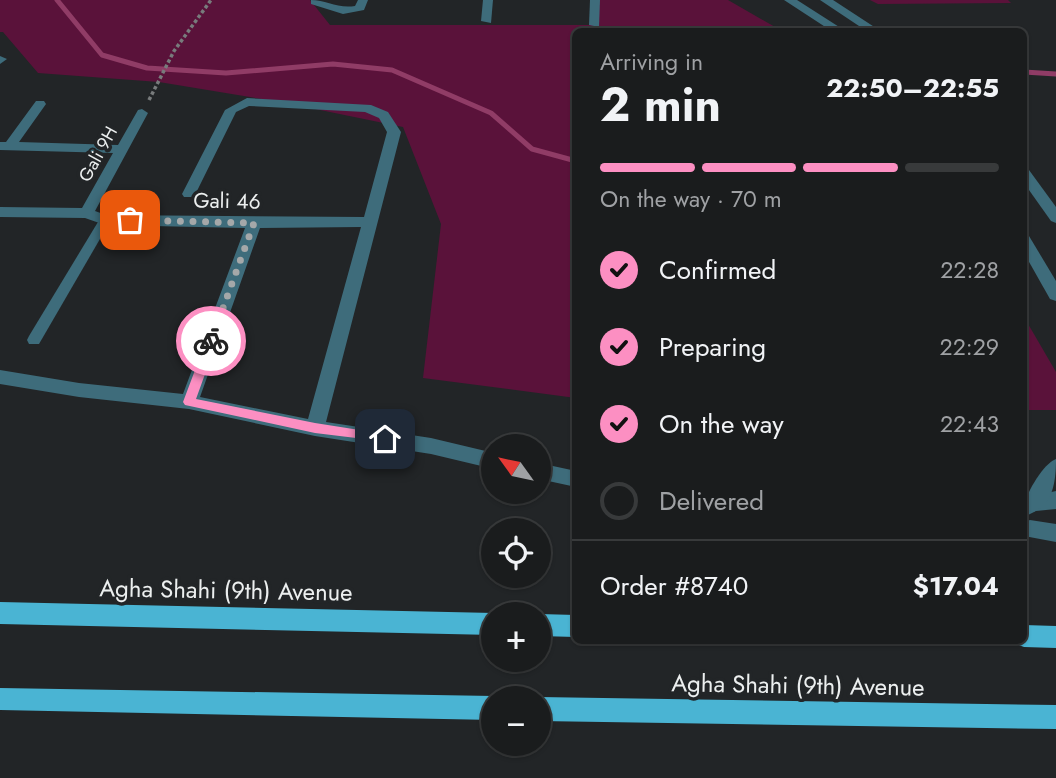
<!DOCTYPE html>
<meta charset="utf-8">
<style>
:root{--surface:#1a1c1d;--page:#232526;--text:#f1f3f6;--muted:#9fa1a4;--line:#383a3b;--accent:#fc8fc2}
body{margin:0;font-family:Jost,sans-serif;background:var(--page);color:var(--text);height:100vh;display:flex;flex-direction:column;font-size:26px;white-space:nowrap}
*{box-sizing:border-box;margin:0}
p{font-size:23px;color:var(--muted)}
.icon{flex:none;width:38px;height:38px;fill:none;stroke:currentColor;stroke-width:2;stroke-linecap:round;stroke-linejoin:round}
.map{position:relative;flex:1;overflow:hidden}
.sheet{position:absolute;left:572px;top:28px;width:455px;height:616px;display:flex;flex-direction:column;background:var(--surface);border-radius:10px;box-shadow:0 2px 5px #0004,0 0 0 2px var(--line)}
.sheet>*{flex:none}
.needle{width:46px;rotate:303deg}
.controls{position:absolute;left:481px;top:434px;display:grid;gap:14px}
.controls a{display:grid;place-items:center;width:70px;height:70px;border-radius:50%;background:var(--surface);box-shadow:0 2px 5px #0004,0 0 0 2px var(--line);font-size:35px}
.pin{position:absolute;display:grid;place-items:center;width:60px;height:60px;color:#fff;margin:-30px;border-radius:14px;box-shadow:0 4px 10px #0006}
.courier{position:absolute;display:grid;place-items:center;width:70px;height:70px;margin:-35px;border:5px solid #fc8fc2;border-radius:50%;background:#fff;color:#222;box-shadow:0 2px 9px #0007}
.head em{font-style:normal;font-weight:700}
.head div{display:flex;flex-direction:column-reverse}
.head{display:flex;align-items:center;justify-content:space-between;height:119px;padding:0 28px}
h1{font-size:46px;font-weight:700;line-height:52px}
.bar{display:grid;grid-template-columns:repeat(4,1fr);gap:10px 7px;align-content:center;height:84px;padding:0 28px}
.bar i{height:9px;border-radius:5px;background:var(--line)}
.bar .on{background:var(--accent)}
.bar p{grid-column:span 4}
.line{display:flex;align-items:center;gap:18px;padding:0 28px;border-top:2px solid var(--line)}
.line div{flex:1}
ol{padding:0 28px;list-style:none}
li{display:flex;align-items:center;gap:21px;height:77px}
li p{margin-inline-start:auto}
li .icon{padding:7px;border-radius:50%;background:var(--accent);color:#111;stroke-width:4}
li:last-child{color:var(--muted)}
li i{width:38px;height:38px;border:4px solid var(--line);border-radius:50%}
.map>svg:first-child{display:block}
.green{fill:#5a123a}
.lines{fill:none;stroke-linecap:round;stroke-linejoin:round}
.stream{stroke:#903c66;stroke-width:5}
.path{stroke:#787b7c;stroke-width:3.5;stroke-dasharray:3.5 2.5;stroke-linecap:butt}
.service{fill:#3e6c7b;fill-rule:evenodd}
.minor{fill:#3e6c7b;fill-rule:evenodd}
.tertiary{fill:#3e6c7b;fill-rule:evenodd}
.primary{fill:#4ab4d3;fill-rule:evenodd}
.route{fill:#fc8fc2}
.done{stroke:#a5a8a9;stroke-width:7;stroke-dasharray:0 12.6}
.labels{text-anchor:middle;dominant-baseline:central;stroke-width:7;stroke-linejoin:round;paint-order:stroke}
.far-street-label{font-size:18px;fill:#ecefef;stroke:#222527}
.street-label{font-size:21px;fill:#ecefef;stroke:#222527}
.near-street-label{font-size:24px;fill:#ecefef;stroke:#222527}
</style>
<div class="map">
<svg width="1056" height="778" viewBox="0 0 1056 778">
<rect width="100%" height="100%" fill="#222527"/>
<!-- green -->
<g class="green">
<path d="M0 0H310L330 25H595L596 0H728L782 31 576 32V398L423 378 441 224 403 127 286 103 159 82 38 73 3 32H0Z"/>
<path d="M870 0H1008L1011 3 878 4Z"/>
<path d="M1024 317 1056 372V410H1024Z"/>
</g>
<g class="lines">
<!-- stream -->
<g class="stream">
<path d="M57 0 102 55 147 68 226 73 333 64 392 70 491 113 532 149 576 161"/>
<path d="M1024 72 1056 74"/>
</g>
<!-- path -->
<path class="path" d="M149 100 174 51 211 0"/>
<!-- service -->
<path class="service" d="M105 216 111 220 39 344H29L27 340 29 336 101 217Z"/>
<!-- minor -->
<g class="minor">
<path d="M311 0C326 0 338 9 355 6L358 0H368L364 10 343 14 311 4Z"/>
<path d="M483 0H493L491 23 481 21Z"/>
<path d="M590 0H600L599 27 589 25Z"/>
<path d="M0 56 7 59 0 64Z"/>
<path d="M247 98 371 105 388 112 401 132 326 422 431 438 494 453V469L431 454 315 436 189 409 79 397 0 384V370L79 383 183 394 245 228 105 225 85 218 0 217V207L82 208 113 153 0 150V142H6L36 101H44L46 104 19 142 118 145 138 110 142 109 148 113 95 211 106 215 364 217 387 132 379 118 365 112 249 106 236 112 194 197H184L182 194 225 110ZM361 227 308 419 200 397 260 228Z"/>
<path d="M539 463 576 471V487L539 479Z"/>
<path d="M1056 491V509L1036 511 1024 517V498Z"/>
</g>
<!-- tertiary -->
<g class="tertiary">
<path d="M784 0H797L847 32H833Z"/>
<path d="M820 0H833L882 32H868Z"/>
<path d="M1024 169 1029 170 1056 207V223L1051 221 1024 183Z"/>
<path d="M1024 235 1029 236 1056 281V301L1050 299 1024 253Z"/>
<path d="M1056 459C1056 478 1054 504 1033 512L1026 509 1024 504C1028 491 1043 464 1056 459Z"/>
<path d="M1030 520 1056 524V542L1024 536V522Z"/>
</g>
<!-- primary -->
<g class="primary">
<path d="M0 602 494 613 496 614H494V635L0 624Z"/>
<path d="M539 614 576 615V637L539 636Z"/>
<path d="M1024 625 1056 626V648L1024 647 1016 644 1015 640H1024Z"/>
<path d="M0 688 494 696 498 698H494V720L0 710Z"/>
<path d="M539 697 1056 705V729L539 721Z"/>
</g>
</g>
<!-- route -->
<path class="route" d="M211 336 217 341 196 399 315 423 385 434 389 435V442L315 433 185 405 183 402 206 341Z"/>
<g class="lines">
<!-- done -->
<path class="done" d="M130 220 254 223 211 341"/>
</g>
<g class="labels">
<!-- far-street labels -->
<g class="far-street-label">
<text transform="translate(98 154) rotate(-61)">Gali 9H</text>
</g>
<!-- street labels -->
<g class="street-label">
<text transform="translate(227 201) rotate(1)">Gali 46</text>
</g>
<!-- near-street labels -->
<g class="near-street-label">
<text transform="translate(226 590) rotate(1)">Agha Shahi (9th) Avenue</text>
<text transform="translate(798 685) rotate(1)">Agha Shahi (9th) Avenue</text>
</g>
</g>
</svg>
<div class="controls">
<a><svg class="needle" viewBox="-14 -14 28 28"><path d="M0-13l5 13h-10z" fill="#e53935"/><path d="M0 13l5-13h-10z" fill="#9fa1a4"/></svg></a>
<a><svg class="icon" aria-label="locate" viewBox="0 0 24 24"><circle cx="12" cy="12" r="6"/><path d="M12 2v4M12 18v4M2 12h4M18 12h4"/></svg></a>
<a>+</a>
<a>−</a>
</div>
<div class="pin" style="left:130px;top:220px;background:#ea580c"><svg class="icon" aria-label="bag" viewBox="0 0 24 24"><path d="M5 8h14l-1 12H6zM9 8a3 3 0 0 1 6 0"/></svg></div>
<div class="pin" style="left:385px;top:439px;background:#1f2937"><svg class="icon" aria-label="home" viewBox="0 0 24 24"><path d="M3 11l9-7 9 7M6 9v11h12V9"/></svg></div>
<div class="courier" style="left:211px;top:341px"><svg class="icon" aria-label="bike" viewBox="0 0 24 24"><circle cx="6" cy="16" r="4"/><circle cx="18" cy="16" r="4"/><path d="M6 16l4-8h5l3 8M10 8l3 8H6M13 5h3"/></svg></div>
<section class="sheet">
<div class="head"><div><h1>2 min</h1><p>Arriving in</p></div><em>22:50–22:55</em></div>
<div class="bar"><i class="on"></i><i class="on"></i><i class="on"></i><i></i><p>On the way · 70 m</p></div>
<ol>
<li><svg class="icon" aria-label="check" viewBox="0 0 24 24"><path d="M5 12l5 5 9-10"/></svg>Confirmed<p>22:28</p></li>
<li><svg class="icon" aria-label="check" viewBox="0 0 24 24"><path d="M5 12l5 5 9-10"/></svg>Preparing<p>22:29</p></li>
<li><svg class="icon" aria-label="check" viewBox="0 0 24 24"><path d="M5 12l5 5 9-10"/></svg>On the way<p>22:43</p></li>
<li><i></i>Delivered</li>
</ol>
<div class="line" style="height:91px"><div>Order #8740</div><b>$17.04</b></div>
</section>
</div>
